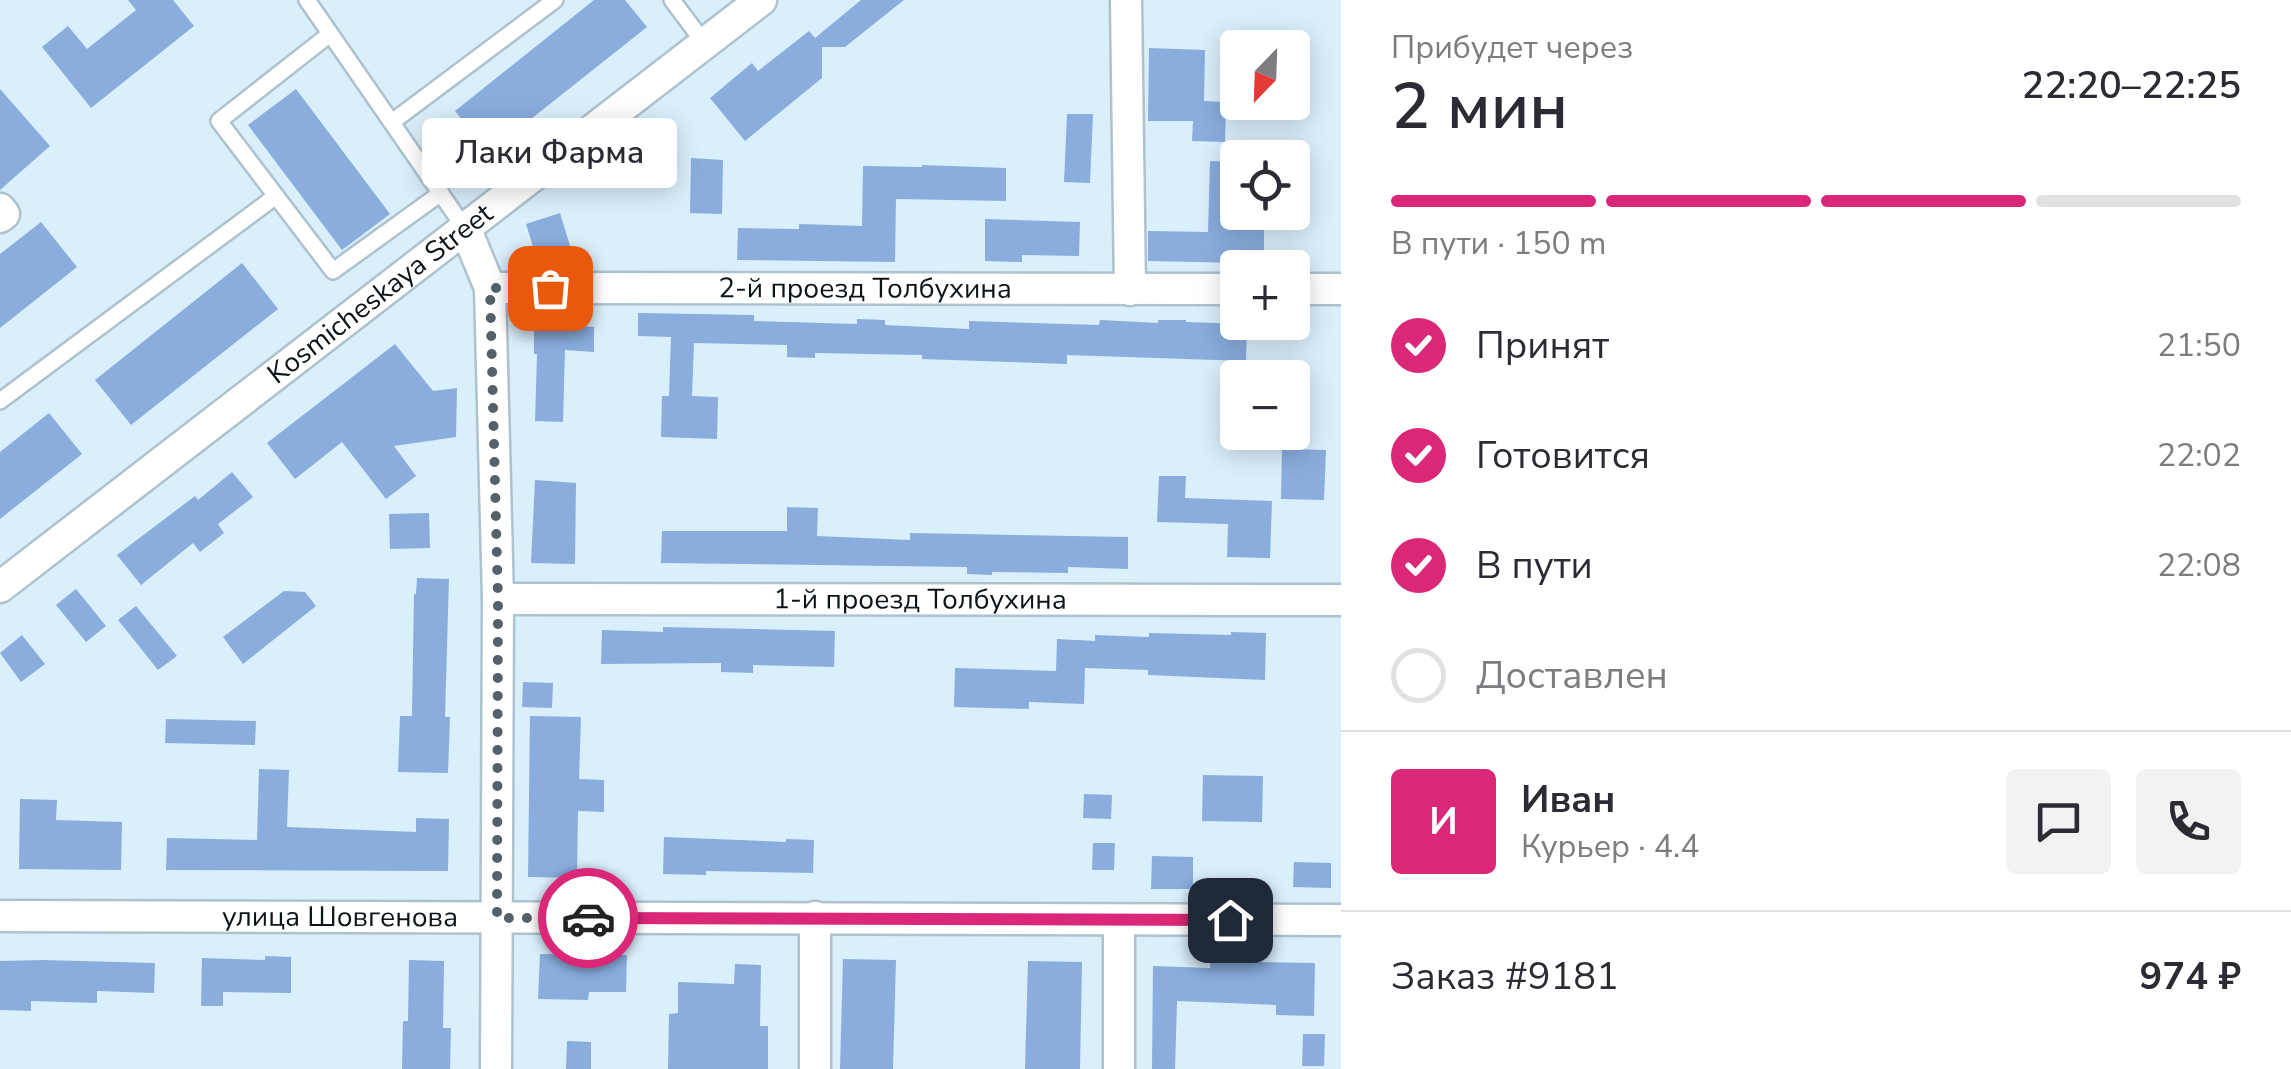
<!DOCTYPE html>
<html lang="ru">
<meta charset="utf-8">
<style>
:root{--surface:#fff;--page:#f2f2f3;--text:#2b2b33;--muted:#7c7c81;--line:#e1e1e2;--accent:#db2777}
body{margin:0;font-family:"Nunito Sans",sans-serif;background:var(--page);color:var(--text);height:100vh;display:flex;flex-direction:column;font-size:38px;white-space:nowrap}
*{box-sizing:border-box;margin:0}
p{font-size:32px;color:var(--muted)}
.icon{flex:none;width:55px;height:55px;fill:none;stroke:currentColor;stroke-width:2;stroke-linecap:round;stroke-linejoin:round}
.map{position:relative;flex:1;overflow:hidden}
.panel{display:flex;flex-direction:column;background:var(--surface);width:950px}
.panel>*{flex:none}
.needle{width:65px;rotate:203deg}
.controls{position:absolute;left:1220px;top:30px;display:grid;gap:20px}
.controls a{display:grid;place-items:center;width:90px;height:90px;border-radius:10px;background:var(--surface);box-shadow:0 5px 25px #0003;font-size:50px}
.pin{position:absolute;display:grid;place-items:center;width:85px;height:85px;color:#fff;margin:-42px;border-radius:20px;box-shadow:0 5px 15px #0006}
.courier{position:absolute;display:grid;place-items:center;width:100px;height:100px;margin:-50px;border:8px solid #db2777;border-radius:50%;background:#fff;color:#222;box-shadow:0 2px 12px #0007}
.bubble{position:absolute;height:70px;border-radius:10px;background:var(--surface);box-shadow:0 5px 25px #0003;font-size:32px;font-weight:600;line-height:70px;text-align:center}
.head em{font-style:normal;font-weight:600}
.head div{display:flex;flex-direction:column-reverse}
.head{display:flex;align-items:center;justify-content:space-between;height:170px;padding:0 50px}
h1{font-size:65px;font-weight:600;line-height:75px}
.bar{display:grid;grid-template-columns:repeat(4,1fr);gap:15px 10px;align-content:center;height:120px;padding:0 50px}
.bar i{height:12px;border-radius:8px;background:var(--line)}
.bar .current{background:var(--accent)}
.bar p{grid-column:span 4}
.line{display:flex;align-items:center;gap:25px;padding:0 50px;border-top:2px solid var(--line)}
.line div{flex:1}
.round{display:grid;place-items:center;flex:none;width:105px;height:105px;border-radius:10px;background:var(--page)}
ol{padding:0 50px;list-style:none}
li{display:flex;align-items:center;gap:30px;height:110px}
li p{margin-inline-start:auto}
li .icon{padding:10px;border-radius:50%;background:var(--accent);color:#fff;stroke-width:4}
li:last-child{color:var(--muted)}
li i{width:55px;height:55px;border:5px solid var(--line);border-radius:50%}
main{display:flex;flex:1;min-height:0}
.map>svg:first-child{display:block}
.building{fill:#8aadde}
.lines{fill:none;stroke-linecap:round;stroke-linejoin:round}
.service-casing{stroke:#aec2ce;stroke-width:20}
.minor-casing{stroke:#aec2ce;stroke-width:35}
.service{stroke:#fff;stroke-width:15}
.minor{stroke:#fff;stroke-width:30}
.done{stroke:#546168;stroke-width:10;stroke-dasharray:0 18}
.route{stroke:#db2777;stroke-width:12}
.labels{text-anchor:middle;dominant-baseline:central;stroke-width:9;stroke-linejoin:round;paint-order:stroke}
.street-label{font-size:28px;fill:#0c1418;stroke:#f5f9fc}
</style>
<main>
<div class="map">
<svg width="1341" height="1069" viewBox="0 0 1341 1069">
<rect width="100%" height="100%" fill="#daeffc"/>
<!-- building -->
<g class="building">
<path d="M128 0H173L194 26 91 108 42 47 68 26 87 49 136 10Z"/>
<path d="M594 0H625L647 27 488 153 455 111Z"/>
<path d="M861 0H904L845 47H822V78L745 141 710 98 752 63 758 71 809 31 815 38Z"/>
<path d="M1149 48 1205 50 1204 101 1226 102 1225 142 1192 141 1193 121H1148Z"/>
<path d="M0 89 50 146 0 190Z"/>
<path d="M296 89 390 214 342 250 248 125Z"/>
<path d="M1067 114H1093L1090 183 1064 182Z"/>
<path d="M691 158 723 160 722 214 690 213Z"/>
<path d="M1210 161 1238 162V222L1264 223V268H1249L1244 263 1148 261V231L1208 232Z"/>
<path d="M922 165 1006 168V201L896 199 895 262 737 260 738 228 799 229V224L862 226 863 166 922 167Z"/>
<path d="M560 213 575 262 540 269 526 224Z"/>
<path d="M985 219 1080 222 1079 256 1022 255V262L985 261Z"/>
<path d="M41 222 77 267 0 328V254Z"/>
<path d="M242 263 278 309 131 425 95 380Z"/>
<path d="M638 313 754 315V321L857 324V319L885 320V325L969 329V321L1099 325 1100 320 1158 323V320H1186V322L1247 324 1246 361 1067 355V364L922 359V355L815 353V358L787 357V345L694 343 692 396 718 397 717 439 661 437 662 396H669L671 337 638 336Z"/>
<path d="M534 323 594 327V352L565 350 563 422 535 421 537 354H534Z"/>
<path d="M395 344 433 391 457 388 456 437 394 446 416 476 386 499 342 442 295 479 267 443Z"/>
<path d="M49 413 82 454 0 519V452Z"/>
<path d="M1282 449 1326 450 1324 500 1281 499Z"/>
<path d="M232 472 253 497 218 524 224 533 200 552 193 543 141 585 117 555 195 496 198 500Z"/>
<path d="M1159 476H1186L1185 498 1272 501 1270 558 1227 557 1228 524 1157 522Z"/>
<path d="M535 480 576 483 575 564 531 563Z"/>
<path d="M787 507 818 508 817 536 910 540V533L1128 537V569L1068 567V573L992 572V575L967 574V567L661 563 662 531H787Z"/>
<path d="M429 513 430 548 390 549 389 514Z"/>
<path d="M417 578 449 579 445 717H450L448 773 398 772 400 716H412L414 594H416Z"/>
<path d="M76 589 106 626 86 642 56 605Z"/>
<path d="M284 591 305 592 316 606 243 664 223 637Z"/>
<path d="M136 606 177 656 158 670 118 620Z"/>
<path d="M663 627 835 631 834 667 753 665V673L721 672V663L601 664 602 630 663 632Z"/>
<path d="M1231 632 1266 633 1265 680 1148 675V670L1085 668 1084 704 1029 702V709L954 707 955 668 1056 671 1057 639 1095 641V635L1149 637V633L1231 635Z"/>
<path d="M22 635 45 664 21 682 0 653Z"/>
<path d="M523 682 553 683 552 708 522 707Z"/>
<path d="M530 716 581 717 579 779 604 780V812L578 811 577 878 528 877Z"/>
<path d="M166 719 256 721 255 745 165 743Z"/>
<path d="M259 769 289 770 287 827 416 832V818L449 819 448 871 166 870 167 838 257 840Z"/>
<path d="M1203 775 1263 776 1262 822 1202 821Z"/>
<path d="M1084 794 1112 795 1111 819 1083 818Z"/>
<path d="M20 799 57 800 56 820 122 822 121 870 19 869Z"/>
<path d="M664 837 786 842V839L814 840 813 873 706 871V875L663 874Z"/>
<path d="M1093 843H1115L1114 870H1092Z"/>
<path d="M1152 856 1193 857V889H1151Z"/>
<path d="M1294 862 1331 863V888L1293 887Z"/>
<path d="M540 954 627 955 626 992H589L588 1000 538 999Z"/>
<path d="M265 956 291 957V993L223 992V1006H201L202 958 265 960Z"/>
<path d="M843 959 896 960 893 1069H840Z"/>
<path d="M43 960 155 963 154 993 97 991V1003L31 1001V1011L0 1010V961Z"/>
<path d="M409 960 444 961 443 1028H451L450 1069H402L403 1021H408Z"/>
<path d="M1028 961 1082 962 1080 1069H1025Z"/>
<path d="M1210 961 1315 963 1314 1016 1276 1015V1005L1177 1001 1175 1069H1152L1153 966 1210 968Z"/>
<path d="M735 964 761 965 760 1026H768V1069H668L669 1014 678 1013V982L734 984Z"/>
<path d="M1303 1034H1325L1324 1066H1302Z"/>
<path d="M567 1041 591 1042V1069H566Z"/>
</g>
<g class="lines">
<!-- service casing -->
<g class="service-casing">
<g id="service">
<path d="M307 0 466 230"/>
<path d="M672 0 705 44"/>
<path d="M330 34 219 121 333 271 441 193"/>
<path d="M392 122 555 0"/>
<path d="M0 401 276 196"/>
</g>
</g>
<!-- minor casing -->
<g class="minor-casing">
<g id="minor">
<path d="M1126 0 1130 290"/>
<path d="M0 209 4 214 0 217"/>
<path d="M466 230 490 288 498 599 496 1069"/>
<path id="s1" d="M490 288 1238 289"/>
<path d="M1292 289H1341"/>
<path id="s2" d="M0 587 761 0"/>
<path id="s3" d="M498 599 1341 600"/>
<path id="s4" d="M0 916 1341 920"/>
<path d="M815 917V1069"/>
<path d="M1119 1069V921"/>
</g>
</g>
<!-- service -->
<use href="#service" class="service"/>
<!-- minor -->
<use href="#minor" class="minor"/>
</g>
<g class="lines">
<!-- done -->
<path class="done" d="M550 288H490L498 599 497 918H588"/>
<!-- route -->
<path class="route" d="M588 918 1230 920"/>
</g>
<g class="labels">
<!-- street labels -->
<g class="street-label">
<text stroke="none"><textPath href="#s1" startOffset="375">2-й проезд Толбухина</textPath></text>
<text stroke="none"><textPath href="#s2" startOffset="480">Kosmicheskaya Street</textPath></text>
<text stroke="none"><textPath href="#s3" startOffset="422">1-й проезд Толбухина</textPath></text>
<text stroke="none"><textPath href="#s4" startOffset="340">улица Шовгенова</textPath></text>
</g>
</g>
</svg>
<div class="controls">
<a><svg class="needle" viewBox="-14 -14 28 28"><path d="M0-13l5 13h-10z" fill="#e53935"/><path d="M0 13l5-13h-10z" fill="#7c7c81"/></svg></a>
<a><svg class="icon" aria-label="locate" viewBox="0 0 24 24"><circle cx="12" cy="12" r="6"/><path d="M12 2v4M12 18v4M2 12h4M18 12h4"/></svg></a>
<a>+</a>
<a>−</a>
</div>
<div class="pin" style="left:550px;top:288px;background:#ea580c"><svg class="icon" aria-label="bag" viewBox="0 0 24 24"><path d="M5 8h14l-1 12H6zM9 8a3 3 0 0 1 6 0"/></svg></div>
<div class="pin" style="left:1230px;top:920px;background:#1f2937"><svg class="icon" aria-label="home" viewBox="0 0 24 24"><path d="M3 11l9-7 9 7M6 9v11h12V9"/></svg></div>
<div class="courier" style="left:588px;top:918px"><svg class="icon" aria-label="car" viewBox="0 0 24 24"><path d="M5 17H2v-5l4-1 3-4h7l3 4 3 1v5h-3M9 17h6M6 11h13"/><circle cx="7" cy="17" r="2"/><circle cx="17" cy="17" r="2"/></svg></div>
<div class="bubble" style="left:422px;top:118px;width:255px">Лаки Фарма</div>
</div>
<section class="panel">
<div class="head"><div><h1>2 мин</h1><p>Прибудет через</p></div><em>22:20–22:25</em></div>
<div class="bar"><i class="current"></i><i class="current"></i><i class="current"></i><i></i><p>В пути · 150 m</p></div>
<ol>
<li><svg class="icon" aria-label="check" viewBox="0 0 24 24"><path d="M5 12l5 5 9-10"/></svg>Принят<p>21:50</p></li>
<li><svg class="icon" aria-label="check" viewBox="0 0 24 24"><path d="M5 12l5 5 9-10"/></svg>Готовится<p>22:02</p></li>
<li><svg class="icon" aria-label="check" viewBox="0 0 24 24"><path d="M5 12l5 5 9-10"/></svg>В пути<p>22:08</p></li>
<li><i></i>Доставлен</li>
</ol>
<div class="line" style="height:180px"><b class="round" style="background:var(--accent);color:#fff">И</b><div><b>Иван</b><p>Курьер · 4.4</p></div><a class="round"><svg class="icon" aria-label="chat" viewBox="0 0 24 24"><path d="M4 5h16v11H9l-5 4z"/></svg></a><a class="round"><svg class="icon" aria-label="phone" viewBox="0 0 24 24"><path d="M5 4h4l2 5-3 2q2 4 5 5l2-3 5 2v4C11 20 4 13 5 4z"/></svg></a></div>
<div class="line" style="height:130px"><div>Заказ #9181</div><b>974 ₽</b></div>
</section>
</main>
